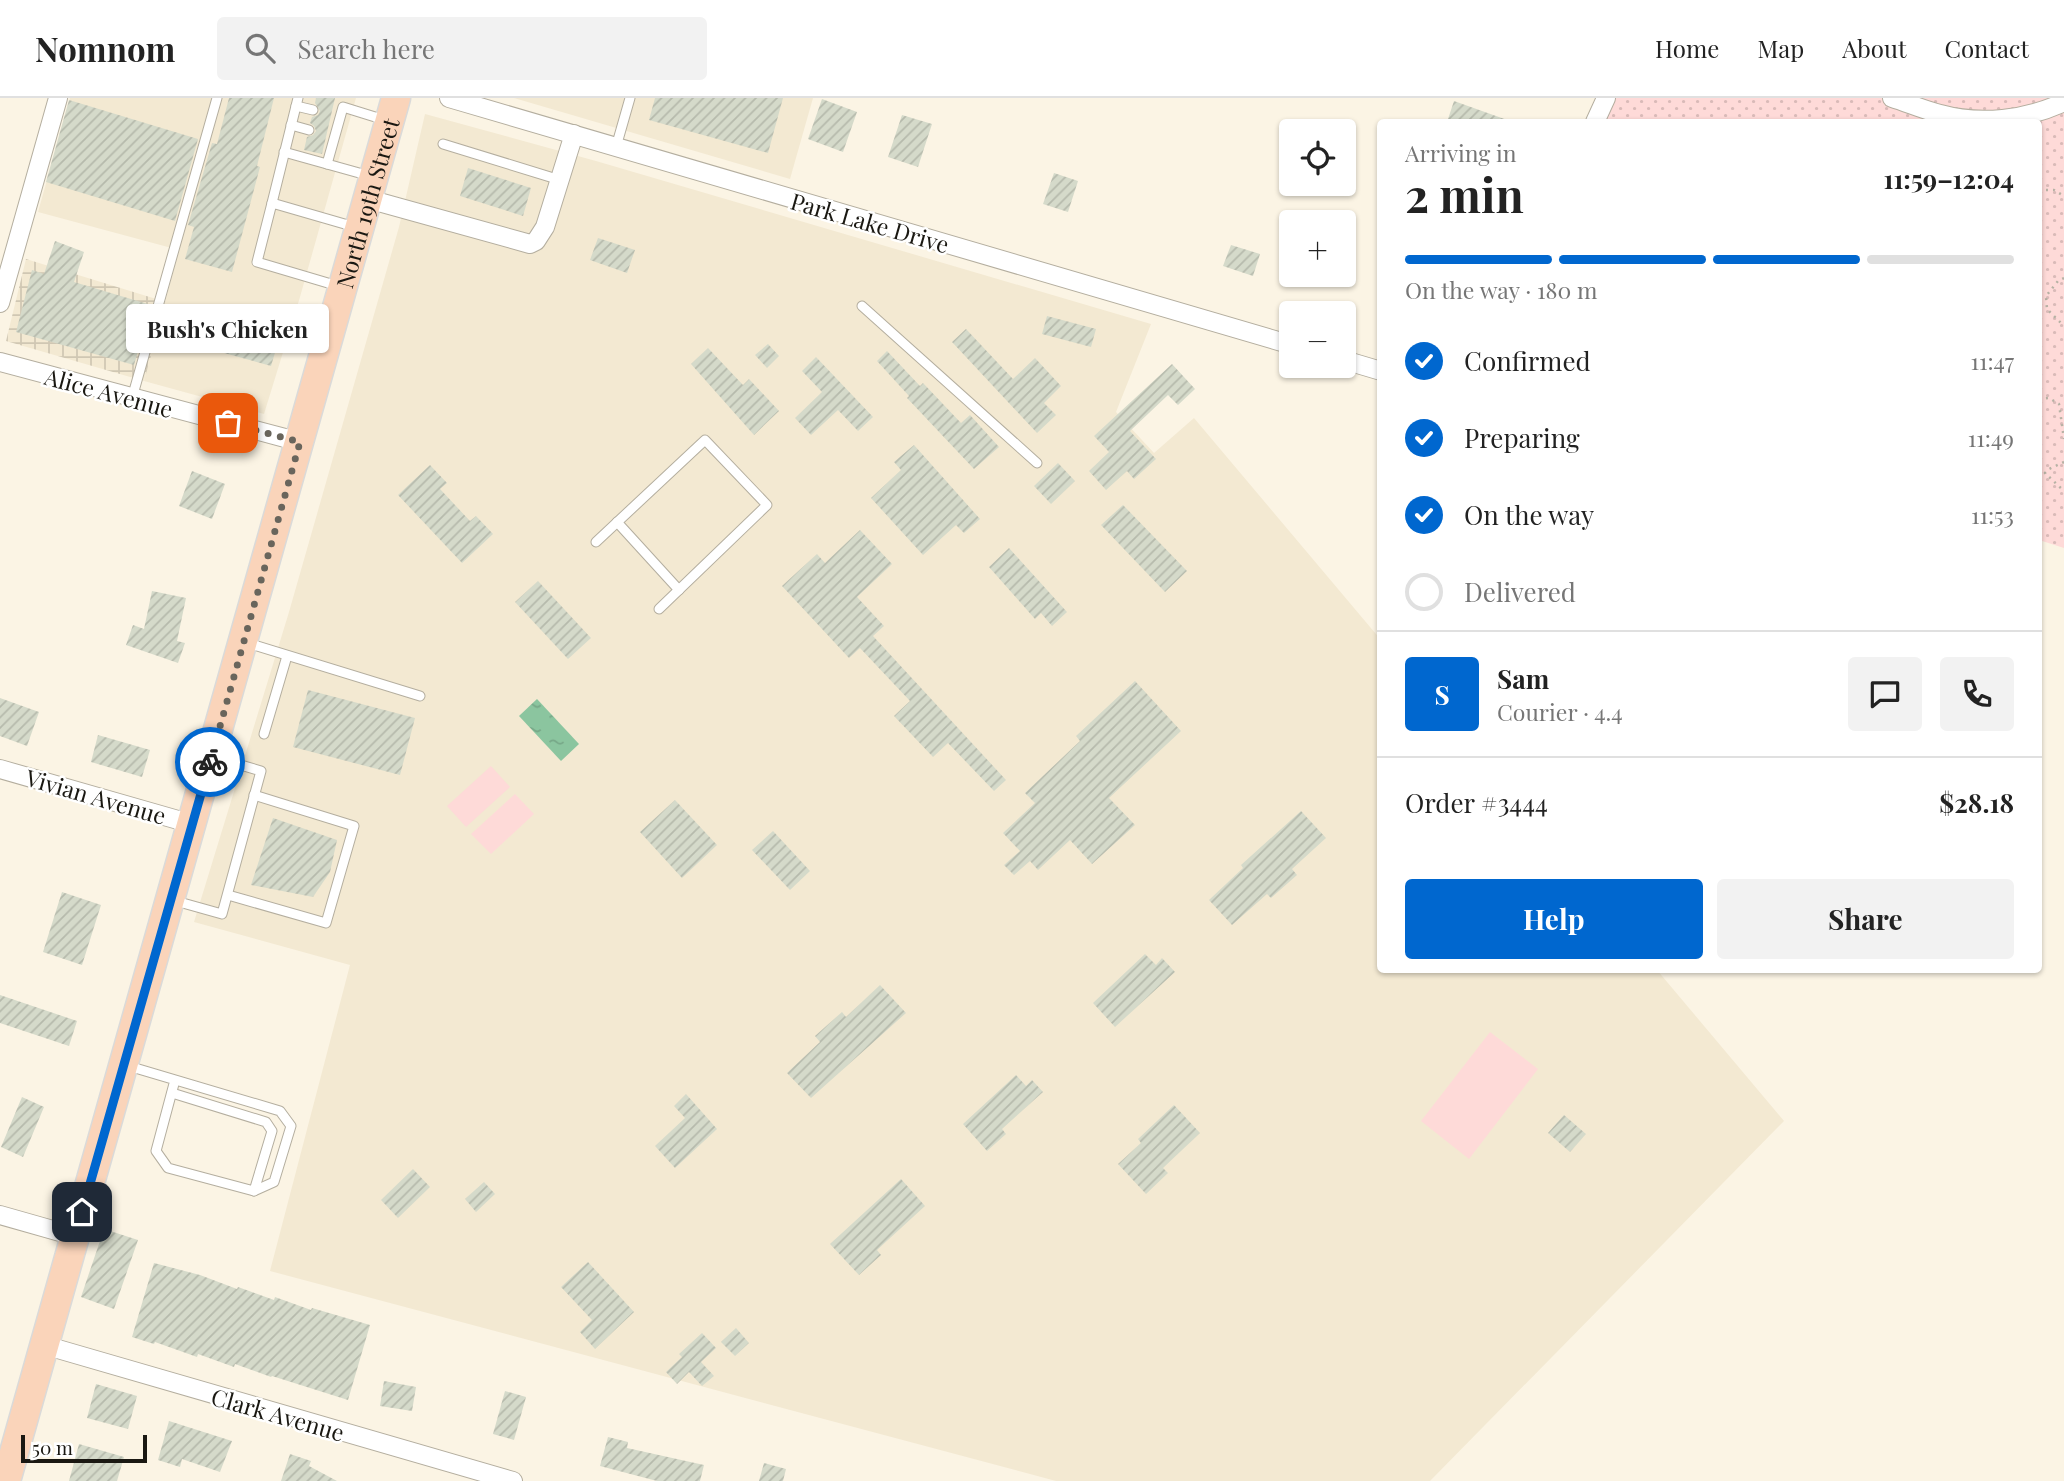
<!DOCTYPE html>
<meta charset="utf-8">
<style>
:root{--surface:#fff;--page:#f2f2f2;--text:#222;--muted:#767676;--line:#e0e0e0;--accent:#0067cf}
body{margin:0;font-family:"Playfair Display",serif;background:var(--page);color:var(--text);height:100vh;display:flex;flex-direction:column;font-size:26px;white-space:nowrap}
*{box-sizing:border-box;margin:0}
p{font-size:23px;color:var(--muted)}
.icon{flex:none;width:38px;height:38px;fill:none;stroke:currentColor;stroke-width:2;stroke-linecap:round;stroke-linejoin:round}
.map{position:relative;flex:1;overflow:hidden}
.sheet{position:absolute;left:1377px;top:21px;width:665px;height:854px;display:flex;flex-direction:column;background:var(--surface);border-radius:7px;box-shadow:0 2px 5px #0004}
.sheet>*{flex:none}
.controls{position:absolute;left:1279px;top:21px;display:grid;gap:14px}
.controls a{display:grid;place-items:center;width:77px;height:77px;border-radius:7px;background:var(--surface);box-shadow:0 2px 5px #0004;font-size:35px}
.scale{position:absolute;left:21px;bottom:18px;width:126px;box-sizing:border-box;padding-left:7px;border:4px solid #1a1812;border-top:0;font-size:19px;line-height:24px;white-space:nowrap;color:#1a1812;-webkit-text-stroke:5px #fff;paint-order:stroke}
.pin{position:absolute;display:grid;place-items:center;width:60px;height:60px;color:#fff;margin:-30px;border-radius:14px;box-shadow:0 4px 10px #0006}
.courier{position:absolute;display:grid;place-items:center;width:70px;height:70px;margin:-35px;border:5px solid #0067cf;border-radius:50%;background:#fff;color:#222;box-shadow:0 2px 9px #0007}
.bubble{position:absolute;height:49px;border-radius:7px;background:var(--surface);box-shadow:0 2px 5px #0004;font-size:23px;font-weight:700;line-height:49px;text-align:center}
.summary em{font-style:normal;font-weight:700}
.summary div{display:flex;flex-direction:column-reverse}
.summary{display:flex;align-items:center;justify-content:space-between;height:119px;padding:0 28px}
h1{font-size:46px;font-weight:700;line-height:52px}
.bar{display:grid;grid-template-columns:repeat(4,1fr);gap:10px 7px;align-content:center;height:84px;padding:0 28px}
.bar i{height:9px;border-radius:5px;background:var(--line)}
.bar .selected{background:var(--accent)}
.bar p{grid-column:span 4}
.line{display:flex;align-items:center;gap:18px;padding:0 28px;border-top:2px solid var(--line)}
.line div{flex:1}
.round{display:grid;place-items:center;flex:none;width:74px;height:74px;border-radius:7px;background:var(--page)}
ol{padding:0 28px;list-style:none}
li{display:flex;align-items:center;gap:21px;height:77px}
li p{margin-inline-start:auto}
li .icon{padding:7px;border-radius:50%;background:var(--accent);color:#fff;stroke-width:4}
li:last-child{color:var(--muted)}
li i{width:38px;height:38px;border:4px solid var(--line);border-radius:50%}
.primary-button{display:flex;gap:14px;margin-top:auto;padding:14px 28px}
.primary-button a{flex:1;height:80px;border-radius:7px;background:var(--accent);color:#fff;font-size:28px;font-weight:700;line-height:80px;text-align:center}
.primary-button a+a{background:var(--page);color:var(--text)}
header{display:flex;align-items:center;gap:42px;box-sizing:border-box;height:98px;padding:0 35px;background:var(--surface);border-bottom:2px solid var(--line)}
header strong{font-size:33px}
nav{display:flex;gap:38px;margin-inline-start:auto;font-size:24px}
.search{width:490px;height:63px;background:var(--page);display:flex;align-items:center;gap:18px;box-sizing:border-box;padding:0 24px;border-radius:7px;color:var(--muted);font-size:26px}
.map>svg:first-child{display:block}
.built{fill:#f3e9d2}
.industrial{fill:url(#industrial-grid)}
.park{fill:url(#park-dots)}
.garden{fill:#fedad8}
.water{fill:url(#water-ripples)}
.building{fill:url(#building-hatch)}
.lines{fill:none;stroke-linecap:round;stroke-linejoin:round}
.lane-casing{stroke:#b4ae9f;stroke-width:11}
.street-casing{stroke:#b4ae9f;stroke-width:20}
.primary-casing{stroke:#dadad9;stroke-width:31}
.path{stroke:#b6b1a4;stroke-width:2.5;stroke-dasharray:2 5;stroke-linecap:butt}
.lane{stroke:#fff;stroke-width:9}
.street{stroke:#fff;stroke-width:18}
.primary{stroke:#fad4ba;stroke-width:28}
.done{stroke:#69655c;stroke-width:7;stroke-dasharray:0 12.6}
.route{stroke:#0067cf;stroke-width:9}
.labels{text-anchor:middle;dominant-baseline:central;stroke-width:5;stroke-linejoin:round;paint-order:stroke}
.street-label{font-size:23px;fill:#1a1812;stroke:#fff}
</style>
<header>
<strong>Nomnom</strong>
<div class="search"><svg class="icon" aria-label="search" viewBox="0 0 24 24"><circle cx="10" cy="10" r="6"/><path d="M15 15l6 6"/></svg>Search here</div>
<nav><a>Home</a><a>Map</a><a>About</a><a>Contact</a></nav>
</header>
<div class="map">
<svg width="2064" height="1383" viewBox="0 0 2064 1383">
<defs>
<pattern id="industrial-grid" width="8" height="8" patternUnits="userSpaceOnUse" patternTransform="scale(1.75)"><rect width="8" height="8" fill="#f3e9d2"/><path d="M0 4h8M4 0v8" fill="none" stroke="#d0c7b3"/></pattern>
<pattern id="park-dots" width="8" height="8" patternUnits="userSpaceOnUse" patternTransform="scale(1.75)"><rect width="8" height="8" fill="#fedad8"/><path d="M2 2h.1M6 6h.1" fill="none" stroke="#d9bab8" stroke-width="1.8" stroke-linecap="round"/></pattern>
<pattern id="water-ripples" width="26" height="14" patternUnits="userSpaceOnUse" patternTransform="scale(1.75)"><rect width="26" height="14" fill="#8bc59f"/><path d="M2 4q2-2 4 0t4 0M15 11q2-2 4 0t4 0" fill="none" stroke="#77a888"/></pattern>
<pattern id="building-hatch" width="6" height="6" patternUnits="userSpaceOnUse" patternTransform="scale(1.75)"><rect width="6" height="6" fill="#d5daca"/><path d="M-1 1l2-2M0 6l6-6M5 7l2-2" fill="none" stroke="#b6baac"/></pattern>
</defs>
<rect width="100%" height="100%" fill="#fbf4e4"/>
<!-- built -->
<g class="built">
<path d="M70 0H356L300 199 264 316 144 283 179 152 38 114Z"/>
<path d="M514 0H813L790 81Z"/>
<path d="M425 16 596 63 1151 226 1116 314 1154 355 1194 320 1381 542V872H1657L1784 1023 1430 1383H1056L270 1173 350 867 194 824 289 514 399 129Z"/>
</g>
<!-- industrial -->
<path class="industrial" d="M26 161 166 204 144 283 6 243Z"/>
<!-- park -->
<path class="park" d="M1616 0H2064V450L2039 442V24H1594L1599 14Z"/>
<!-- garden -->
<g class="garden">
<path d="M491 668 510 689 466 729 447 708Z"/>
<path d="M515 696 534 716 491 756 471 736Z"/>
<path d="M1490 934 1538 971 1469 1061 1421 1023Z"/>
</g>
<!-- water -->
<path class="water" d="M537 601 579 646 561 663 519 618Z"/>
<!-- building -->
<g class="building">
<path d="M229 0H274L257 68 260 69 232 174 185 161 194 129 188 127 212 45 217 46Z"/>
<path d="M316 0H335L322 56 304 52 307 39 313 37 316 33 314 28 310 25 312 19 318 17 320 13 315 5Z"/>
<path d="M655 0H783L768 55 649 22Z"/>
<path d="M822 1 857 14 843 54 808 41Z"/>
<path d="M69 2 198 41 175 123 46 84Z"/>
<path d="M1454 3 1510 23V24H1447Z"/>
<path d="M902 17 932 26 918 69 888 59Z"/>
<path d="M468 70 531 90 523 118 460 98Z"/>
<path d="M1054 75 1078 83 1068 114 1043 106Z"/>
<path d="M598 140 635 152 627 175 590 162Z"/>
<path d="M55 143 84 154 74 184 151 207 134 267 16 234 32 172 44 176Z"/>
<path d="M1231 147 1260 156 1253 178 1223 168Z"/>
<path d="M1047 218 1096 231 1091 249 1042 236Z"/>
<path d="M189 224 277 248 271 268 184 244Z"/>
<path d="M966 231 1013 281 1035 260 1061 288 1044 305 1056 317 1037 335 952 244Z"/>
<path d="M768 246 779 258 767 270 755 257Z"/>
<path d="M708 250 743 287 749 281 779 313 754 337 691 266Z"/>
<path d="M887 253 920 288 923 285 961 325 970 317 999 349 974 371 907 300 909 298 877 263Z"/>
<path d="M816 259 873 319 858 333 838 312 811 337 795 320 822 294 802 273Z"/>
<path d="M1172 266 1195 291 1178 307 1168 297 1130 333 1156 361 1134 381 1127 373 1106 392 1089 373 1109 354 1094 338Z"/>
<path d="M914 347 980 421 964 435 956 427 923 457 871 400 901 372 894 364Z"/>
<path d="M1058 365 1075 383 1051 406 1034 388Z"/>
<path d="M430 367 447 385 440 391 470 423 476 418 493 436 462 465 398 397Z"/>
<path d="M192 373 225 386 212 421 179 408Z"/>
<path d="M1123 407 1187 473 1165 494 1101 427Z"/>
<path d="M860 432 892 466 857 499 884 528 873 538 1006 682 994 693 948 645 933 659 894 618 910 603 860 550 849 560 782 488 817 456 825 465Z"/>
<path d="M1009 450 1067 514 1052 528 1041 515 1035 521 989 469Z"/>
<path d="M538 483 591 540 568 561 515 504Z"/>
<path d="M152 493 186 500 177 543 185 545 178 565 126 547 133 527 144 531Z"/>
<path d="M1135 583 1181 633 1109 700 1135 727 1092 766 1070 742 1038 772 1030 763 1014 777 1004 767 1020 753 1003 735 1035 705 1025 695 1080 643 1076 638Z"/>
<path d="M308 592 415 620 400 677 293 649Z"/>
<path d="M0 600 39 614 27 648 0 638Z"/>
<path d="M98 637 150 652 142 679 91 664Z"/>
<path d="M675 702 717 747 682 780 640 734Z"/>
<path d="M1301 713 1326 740 1292 771 1297 777 1271 800 1267 796 1232 827 1209 802 1243 770 1241 767Z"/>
<path d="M273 720 337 742 330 774 313 799 251 787Z"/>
<path d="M773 733 810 773 790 792 752 752Z"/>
<path d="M62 794 101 807 82 867 43 854Z"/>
<path d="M1145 856 1156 867 1162 860 1175 874 1115 929 1093 905Z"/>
<path d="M880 887 906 915 811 1000 787 975 820 944 815 938 842 914 846 919Z"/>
<path d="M0 897 77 923 69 948 0 925Z"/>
<path d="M1016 977 1026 988 1032 982 1043 994 1002 1031 1006 1036 987 1053 963 1026Z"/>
<path d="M686 996 717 1031 675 1070 655 1048 685 1020 674 1008Z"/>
<path d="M22 999 44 1009 23 1059 1 1049Z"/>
<path d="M1174 1007 1200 1035 1163 1070 1168 1075 1146 1096 1118 1066 1141 1045 1138 1041Z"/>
<path d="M1564 1017 1586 1036 1570 1054 1548 1035Z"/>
<path d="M413 1071 430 1089 398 1120 381 1102Z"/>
<path d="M901 1081 925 1108 877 1152 881 1157 859 1177 830 1146Z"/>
<path d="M484 1084 495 1096 476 1114 465 1101Z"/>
<path d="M104 1131 138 1142 114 1211 81 1199Z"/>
<path d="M588 1164 634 1214 595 1251 580 1234 592 1222 561 1189Z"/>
<path d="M154 1165 200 1177 237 1191 238 1189 274 1202 275 1199 311 1212 312 1210 370 1227 348 1302 272 1278 271 1279 235 1266 234 1269 198 1256 197 1259 155 1244 154 1246 132 1239Z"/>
<path d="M736 1230 749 1245 735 1258 721 1244Z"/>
<path d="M702 1235 716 1250 701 1264 714 1278 702 1288 689 1274 677 1286 666 1274 682 1259 679 1256Z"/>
<path d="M384 1283 416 1289 412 1313 380 1308Z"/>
<path d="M96 1286 137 1298 128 1331 87 1320Z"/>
<path d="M505 1293 526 1299 514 1342 493 1336Z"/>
<path d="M169 1323 232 1343 220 1374 182 1361 180 1369 158 1362Z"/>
<path d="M608 1339 628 1344 627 1350 704 1367 700 1383H657L600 1368Z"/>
<path d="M79 1346 124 1359 117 1383H69Z"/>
<path d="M290 1356 311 1363 309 1368 337 1383H281Z"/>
<path d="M764 1365 786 1371 783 1383H759Z"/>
</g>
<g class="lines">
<!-- lane casing -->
<g class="lane-casing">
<g id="lane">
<path d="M296 8 313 12"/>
<path d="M291 27 309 32"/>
<path d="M443 46 560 82"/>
<path d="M616 49 630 0"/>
<path d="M284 54 327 66"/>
<path d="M370 78 327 66 343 9 388 23"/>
<path d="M272 105 298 0"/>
<path d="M338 188 257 164 272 105 355 129"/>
<path d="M862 208 1037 365"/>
<path d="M132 300 217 0"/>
<path d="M617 424 679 492"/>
<path d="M596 444 705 342 767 407 659 511"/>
<path d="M244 544 420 598"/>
<path d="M264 636 287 558"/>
<path d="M228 797 326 825 354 728 254 697"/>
<path d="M172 802 222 816 261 673 214 659"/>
<path d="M125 967 280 1013 291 1028 274 1084 254 1093 168 1070 156 1053 175 982"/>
<path d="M172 995 266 1024 272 1033 254 1093"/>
</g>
</g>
<!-- street casing -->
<g class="street-casing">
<g id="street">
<path d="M449 0 1292 247"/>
<path d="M1892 0C1908 5 1924 12 1940 16 1980 27 2026 22 2064 4"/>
<path d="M1595 24 1606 0"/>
<path d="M368 101 530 146 536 143 545 129 574 36"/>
<path d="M0 205 58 0"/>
<path d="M1344 262 1381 273"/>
<path d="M0 264 300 344"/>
<path d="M0 671 192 726"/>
<path d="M0 1117 74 1138"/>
<path d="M44 1247 513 1383"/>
</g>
</g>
<!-- primary casing -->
<g class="primary-casing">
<g id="primary">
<path id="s1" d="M6 1383 396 0"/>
</g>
</g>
<!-- path -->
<g class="path">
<path d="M2039 92H2054L2064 98"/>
<path d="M2064 180 2058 183 2046 198 2047 211 2064 228"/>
<path d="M2039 301 2049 300 2059 306 2064 341"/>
<path d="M2064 364 2049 371 2045 375 2064 393"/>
</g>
<!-- lane -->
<use href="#lane" class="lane"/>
<!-- street -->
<use href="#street" class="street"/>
<!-- primary -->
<use href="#primary" class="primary"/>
</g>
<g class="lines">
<!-- done -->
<path class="done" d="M210 664 300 344 228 325"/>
<!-- route -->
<path class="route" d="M82 1114 210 664"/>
</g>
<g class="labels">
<!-- street labels -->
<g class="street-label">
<text stroke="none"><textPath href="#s1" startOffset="1328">North 19th Street</textPath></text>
<text transform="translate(870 124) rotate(16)">Park Lake Drive</text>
<text transform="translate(109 294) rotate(15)">Alice Avenue</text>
<text transform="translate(96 698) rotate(16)">Vivian Avenue</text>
<text transform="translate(278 1316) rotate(16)">Clark Avenue</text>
</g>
</g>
</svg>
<div class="controls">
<a><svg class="icon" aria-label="locate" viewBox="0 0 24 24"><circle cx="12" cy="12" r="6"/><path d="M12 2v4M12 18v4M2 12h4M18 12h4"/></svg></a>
<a>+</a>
<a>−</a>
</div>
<div class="scale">50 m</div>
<div class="pin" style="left:228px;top:325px;background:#ea580c"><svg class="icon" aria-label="bag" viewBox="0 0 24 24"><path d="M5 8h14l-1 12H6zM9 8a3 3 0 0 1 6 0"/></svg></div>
<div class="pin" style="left:82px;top:1114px;background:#1f2937"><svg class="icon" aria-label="home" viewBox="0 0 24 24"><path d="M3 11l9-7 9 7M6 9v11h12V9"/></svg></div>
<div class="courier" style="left:210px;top:664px"><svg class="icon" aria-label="bike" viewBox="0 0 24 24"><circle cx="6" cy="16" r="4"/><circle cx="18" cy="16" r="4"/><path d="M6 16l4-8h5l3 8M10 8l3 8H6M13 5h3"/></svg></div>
<div class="bubble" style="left:126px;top:206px;width:203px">Bush's Chicken</div>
<section class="sheet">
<div class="summary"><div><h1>2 min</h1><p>Arriving in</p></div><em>11:59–12:04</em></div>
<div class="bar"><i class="selected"></i><i class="selected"></i><i class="selected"></i><i></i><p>On the way · 180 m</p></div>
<ol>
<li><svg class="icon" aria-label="check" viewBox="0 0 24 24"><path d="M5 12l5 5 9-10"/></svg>Confirmed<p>11:47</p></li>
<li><svg class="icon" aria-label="check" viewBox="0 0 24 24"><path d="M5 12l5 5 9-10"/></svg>Preparing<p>11:49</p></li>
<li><svg class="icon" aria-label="check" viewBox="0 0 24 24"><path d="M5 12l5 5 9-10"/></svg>On the way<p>11:53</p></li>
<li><i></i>Delivered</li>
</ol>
<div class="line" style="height:126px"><b class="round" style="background:var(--accent);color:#fff">S</b><div><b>Sam</b><p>Courier · 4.4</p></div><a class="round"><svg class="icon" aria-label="chat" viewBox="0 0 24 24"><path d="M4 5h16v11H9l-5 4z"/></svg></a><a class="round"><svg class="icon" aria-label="phone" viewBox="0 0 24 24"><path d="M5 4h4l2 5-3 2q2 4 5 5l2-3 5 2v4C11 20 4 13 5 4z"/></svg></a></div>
<div class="line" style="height:91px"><div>Order #3444</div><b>$28.18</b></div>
<div class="primary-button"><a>Help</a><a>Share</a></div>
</section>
</div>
